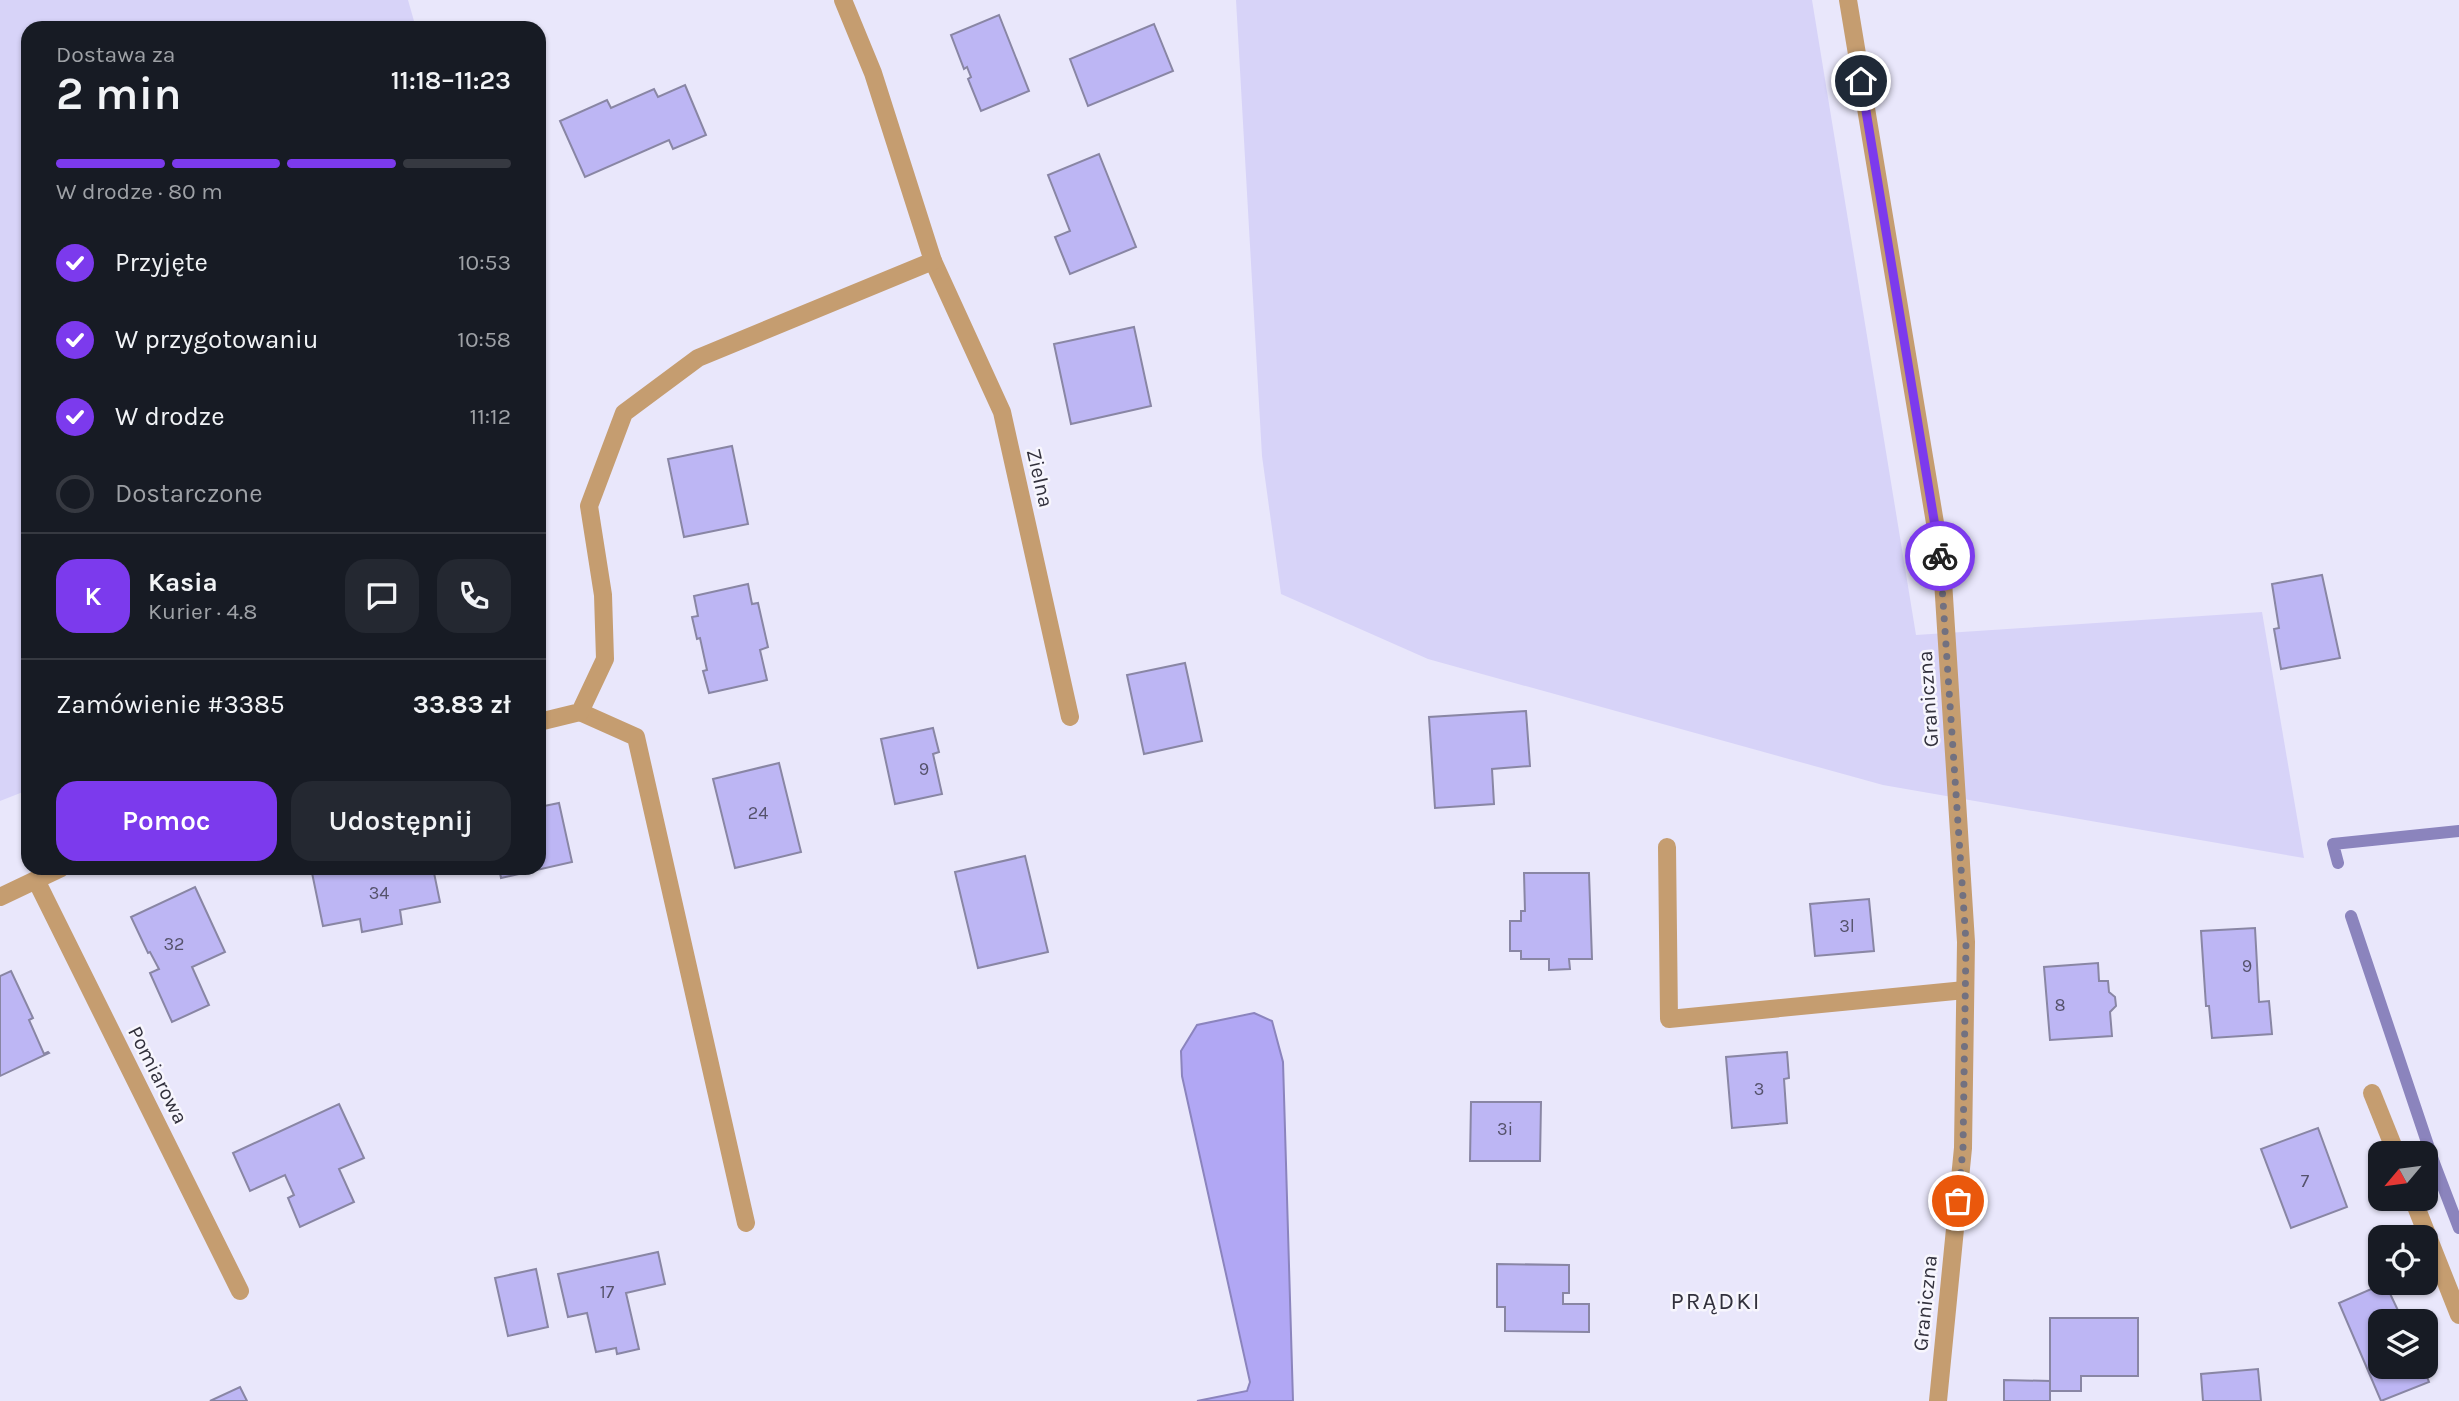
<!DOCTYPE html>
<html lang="pl">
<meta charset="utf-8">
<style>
:root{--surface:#171b24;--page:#242831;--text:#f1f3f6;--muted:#9ea1a6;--line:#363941;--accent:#7c3aed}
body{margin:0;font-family:Karla,sans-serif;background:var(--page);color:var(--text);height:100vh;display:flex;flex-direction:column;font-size:26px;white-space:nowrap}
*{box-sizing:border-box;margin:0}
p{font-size:23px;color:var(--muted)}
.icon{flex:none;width:38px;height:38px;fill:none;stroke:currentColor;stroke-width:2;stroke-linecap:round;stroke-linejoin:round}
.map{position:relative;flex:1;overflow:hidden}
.sheet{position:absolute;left:21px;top:21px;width:525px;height:854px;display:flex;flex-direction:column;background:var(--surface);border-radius:21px;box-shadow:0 2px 5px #0004}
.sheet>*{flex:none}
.needle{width:46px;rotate:241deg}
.controls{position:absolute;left:2368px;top:1141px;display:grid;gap:14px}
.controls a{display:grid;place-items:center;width:70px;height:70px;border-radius:14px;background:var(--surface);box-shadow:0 2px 5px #0004;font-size:35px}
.pin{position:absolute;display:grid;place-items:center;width:60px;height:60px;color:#fff;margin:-30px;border:4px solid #fff;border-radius:50%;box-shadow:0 2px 7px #0007}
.courier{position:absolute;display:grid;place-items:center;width:70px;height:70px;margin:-35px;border:5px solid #7c3aed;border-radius:50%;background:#fff;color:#222;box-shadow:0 2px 9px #0007}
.headline em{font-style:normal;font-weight:600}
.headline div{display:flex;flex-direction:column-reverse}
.headline{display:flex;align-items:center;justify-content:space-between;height:119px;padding:0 35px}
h1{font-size:46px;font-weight:600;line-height:52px}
.bar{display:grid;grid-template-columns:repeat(4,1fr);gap:10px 7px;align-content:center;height:84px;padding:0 35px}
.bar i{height:9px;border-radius:5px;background:var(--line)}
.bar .on{background:var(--accent)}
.bar p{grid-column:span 4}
.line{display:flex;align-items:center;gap:18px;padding:0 35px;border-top:2px solid var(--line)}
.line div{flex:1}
.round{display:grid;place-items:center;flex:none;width:74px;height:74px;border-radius:21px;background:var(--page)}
ol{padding:0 35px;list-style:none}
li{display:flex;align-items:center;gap:21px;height:77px}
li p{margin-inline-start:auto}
li .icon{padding:7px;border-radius:50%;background:var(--accent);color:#fff;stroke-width:4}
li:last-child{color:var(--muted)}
li i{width:38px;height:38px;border:4px solid var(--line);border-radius:50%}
.primary-button{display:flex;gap:14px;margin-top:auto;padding:14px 35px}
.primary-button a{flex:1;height:80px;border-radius:21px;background:var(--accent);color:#fff;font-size:28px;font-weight:600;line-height:80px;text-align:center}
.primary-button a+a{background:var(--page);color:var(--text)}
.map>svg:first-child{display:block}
.green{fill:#d7d3f8}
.water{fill:#b1a7f4;stroke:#8b84bd;stroke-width:2}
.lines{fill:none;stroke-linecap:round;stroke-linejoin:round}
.stream{stroke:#8b84bd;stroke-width:12}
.building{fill:#bdb6f4;stroke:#8986a4;stroke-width:2}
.service{stroke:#c59d70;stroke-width:18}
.minor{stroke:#c59d70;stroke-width:18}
.done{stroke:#727180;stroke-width:7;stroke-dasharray:0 12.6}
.route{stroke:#7c3aed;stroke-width:9}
.labels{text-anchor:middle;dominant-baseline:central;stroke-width:5;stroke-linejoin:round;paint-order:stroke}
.number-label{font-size:18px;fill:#55526b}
.street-label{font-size:21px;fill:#32313d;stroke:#f7f6fd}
.quarter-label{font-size:24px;letter-spacing:2px;fill:#32313d;stroke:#f7f6fd}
</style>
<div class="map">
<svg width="2459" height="1401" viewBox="0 0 2459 1401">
<rect width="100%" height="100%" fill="#e9e7fb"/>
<!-- green -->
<g class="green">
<path d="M0 0H408L416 28H28V790L0 801Z"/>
<path d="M1236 0H1812L1916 635 2262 612 2304 858 1883 785 1428 659 1281 594 1262 456Z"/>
</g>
<!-- water -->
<path class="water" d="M1254 1013 1272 1021 1283 1062 1293 1401H1197L1247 1391 1250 1382 1182 1076 1181 1051 1197 1025Z"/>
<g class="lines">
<!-- stream -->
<g class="stream">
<path d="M2338 863 2333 844 2459 831"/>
<path d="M2351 916 2434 1163 2459 1228"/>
</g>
</g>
<!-- building -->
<g class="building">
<path d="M999 15 1029 91 981 111 968 79 971 77 967 67 964 69 951 35Z"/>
<path d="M1154 24 1173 71 1088 106 1070 59Z"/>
<path d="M685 85 706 135 673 149 669 140 585 177 560 121 607 100 611 108 654 89 658 97Z"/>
<path d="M1099 154 1136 247 1070 274 1055 237 1070 231 1048 175Z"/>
<path d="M1134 327 1151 406 1071 424 1054 344Z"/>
<path d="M732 446 748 524 684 537 668 459Z"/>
<path d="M2322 575 2340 658 2281 669 2274 629 2279 628 2272 584Z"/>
<path d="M748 584 752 604 758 603 768 647 760 650 767 680 709 693 703 671 707 670 700 638 697 639 692 617 698 616 694 596Z"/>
<path d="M1185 663 1202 741 1144 754 1127 675Z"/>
<path d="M1526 711 1530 766 1492 769 1494 804 1435 808 1429 717Z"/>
<path d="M933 728 939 752 933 754 942 794 895 804 881 739Z"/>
<path d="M779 763 801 852 735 868 713 779Z"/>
<path d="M559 803 572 862 501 878 499 868H539V807Z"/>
<path d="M1025 856 1048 952 978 968 955 872Z"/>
<path d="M311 868H433L440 902 400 910 402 924 362 932 360 919 323 926Z"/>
<path d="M1524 873H1589L1592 959H1569L1570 969 1549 970V959H1521V951H1510V921H1521V911H1525Z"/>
<path d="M195 887 225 952 192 967 209 1005 172 1022 150 973 159 969 150 952 148 953 131 917Z"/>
<path d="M1869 899 1874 951 1815 956 1810 904Z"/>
<path d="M2255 928 2259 1002 2269 1001 2272 1034 2212 1038 2209 1006H2206L2201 931Z"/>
<path d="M2098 963 2099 981H2108L2109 992 2115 997 2116 1006 2110 1012 2112 1036 2050 1040 2044 967Z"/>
<path d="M11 971 33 1018 29 1020 44 1054 48 1052 49 1053 0 1076V976Z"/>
<path d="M1787 1052 1789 1078 1784 1079 1787 1123 1732 1128 1726 1057Z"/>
<path d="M1471 1102H1541L1540 1161H1470Z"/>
<path d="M339 1104 364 1158 339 1169 354 1202 300 1227 288 1198 294 1195 285 1175 250 1191 233 1153Z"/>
<path d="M2318 1128 2347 1207 2291 1228 2261 1149Z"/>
<path d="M658 1252 665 1284 626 1293 639 1349 617 1354 616 1348 596 1352 587 1313 568 1317 558 1274Z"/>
<path d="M1497 1264 1569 1265V1293H1563V1304H1589V1332L1505 1331V1307H1497Z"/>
<path d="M536 1269 548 1327 508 1336 495 1278Z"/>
<path d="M2385 1283 2403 1321H2380V1367H2423L2429 1382 2381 1401 2339 1303Z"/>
<path d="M2050 1318H2138V1376H2081V1391H2050Z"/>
<path d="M2258 1369 2261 1401H2203L2201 1374Z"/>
<path d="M2004 1380 2050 1381V1401H2004Z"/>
<path d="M240 1387 247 1401H210Z"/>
</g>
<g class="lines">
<!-- service -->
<path class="service" d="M1667 847 1669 1019 1965 990"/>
<!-- minor -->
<g class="minor">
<path d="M1848 0 1942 565 1966 942 1963 1148 1938 1401"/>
<path d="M933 261 1002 412 1070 717"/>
<path d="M580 712 636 737 746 1223"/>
<path d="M539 722 580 712 605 659 603 595 589 506 624 413 698 358 933 261 873 73 843 0"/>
<path d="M36 880 240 1291"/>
<path d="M0 897 61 868"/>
<path d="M2372 1093 2396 1153"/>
<path d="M2413 1199 2459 1315"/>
</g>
</g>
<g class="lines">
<!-- done -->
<path class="done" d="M1940 556 1966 942 1963 1148 1958 1201"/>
<!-- route -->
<path class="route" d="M1861 81 1940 556"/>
</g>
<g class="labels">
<!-- number labels -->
<g class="number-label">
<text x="924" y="769">9</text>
<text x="758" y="813">24</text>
<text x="379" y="893">34</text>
<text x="1847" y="926">3l</text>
<text x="174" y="944">32</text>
<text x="2247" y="966">9</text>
<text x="2060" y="1005">8</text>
<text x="1759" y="1089">3</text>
<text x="1505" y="1129">3i</text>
<text x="2305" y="1181">7</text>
<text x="607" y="1292">17</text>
</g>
<!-- street labels -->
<g class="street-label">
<text transform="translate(1040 478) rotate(77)">Zielna</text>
<text transform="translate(1928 699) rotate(-94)">Graniczna</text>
<text transform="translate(158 1075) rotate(63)">Pomiarowa</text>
<text transform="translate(1925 1303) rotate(-84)">Graniczna</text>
</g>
<!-- quarter labels -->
<g class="quarter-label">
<text x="1716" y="1301">PRĄDKI</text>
</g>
</g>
</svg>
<div class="controls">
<a><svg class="needle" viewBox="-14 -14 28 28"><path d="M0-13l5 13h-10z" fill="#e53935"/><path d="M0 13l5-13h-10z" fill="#9ea1a6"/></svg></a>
<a><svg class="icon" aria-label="locate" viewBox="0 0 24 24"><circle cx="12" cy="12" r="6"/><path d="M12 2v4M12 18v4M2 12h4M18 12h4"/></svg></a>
<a><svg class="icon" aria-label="layers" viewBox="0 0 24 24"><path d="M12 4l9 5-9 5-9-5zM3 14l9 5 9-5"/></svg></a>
</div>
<div class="pin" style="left:1958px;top:1201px;background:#ea580c"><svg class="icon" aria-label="bag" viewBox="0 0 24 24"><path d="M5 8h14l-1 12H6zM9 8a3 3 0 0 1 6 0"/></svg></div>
<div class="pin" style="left:1861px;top:81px;background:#1f2937"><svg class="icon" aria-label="home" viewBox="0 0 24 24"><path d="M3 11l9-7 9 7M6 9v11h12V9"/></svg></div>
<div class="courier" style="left:1940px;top:556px"><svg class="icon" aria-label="bike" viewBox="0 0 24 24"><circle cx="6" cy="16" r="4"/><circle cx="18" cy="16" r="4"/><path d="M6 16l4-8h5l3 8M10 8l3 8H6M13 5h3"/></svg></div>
<section class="sheet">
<div class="headline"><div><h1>2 min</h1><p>Dostawa za</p></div><em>11:18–11:23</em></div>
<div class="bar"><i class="on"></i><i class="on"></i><i class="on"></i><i></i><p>W drodze · 80 m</p></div>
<ol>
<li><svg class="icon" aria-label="check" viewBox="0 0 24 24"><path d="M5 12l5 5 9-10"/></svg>Przyjęte<p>10:53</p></li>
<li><svg class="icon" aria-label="check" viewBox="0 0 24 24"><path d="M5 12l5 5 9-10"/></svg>W przygotowaniu<p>10:58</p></li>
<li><svg class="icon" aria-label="check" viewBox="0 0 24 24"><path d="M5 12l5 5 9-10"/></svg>W drodze<p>11:12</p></li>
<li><i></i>Dostarczone</li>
</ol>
<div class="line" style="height:126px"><b class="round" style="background:var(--accent);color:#fff">K</b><div><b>Kasia</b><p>Kurier · 4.8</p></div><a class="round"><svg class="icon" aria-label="chat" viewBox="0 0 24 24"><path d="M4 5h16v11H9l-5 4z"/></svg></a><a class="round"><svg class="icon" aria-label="phone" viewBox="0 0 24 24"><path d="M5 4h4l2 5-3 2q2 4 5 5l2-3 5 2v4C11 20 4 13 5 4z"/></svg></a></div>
<div class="line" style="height:91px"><div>Zamówienie #3385</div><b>33.83 zł</b></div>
<div class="primary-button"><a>Pomoc</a><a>Udostępnij</a></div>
</section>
</div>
